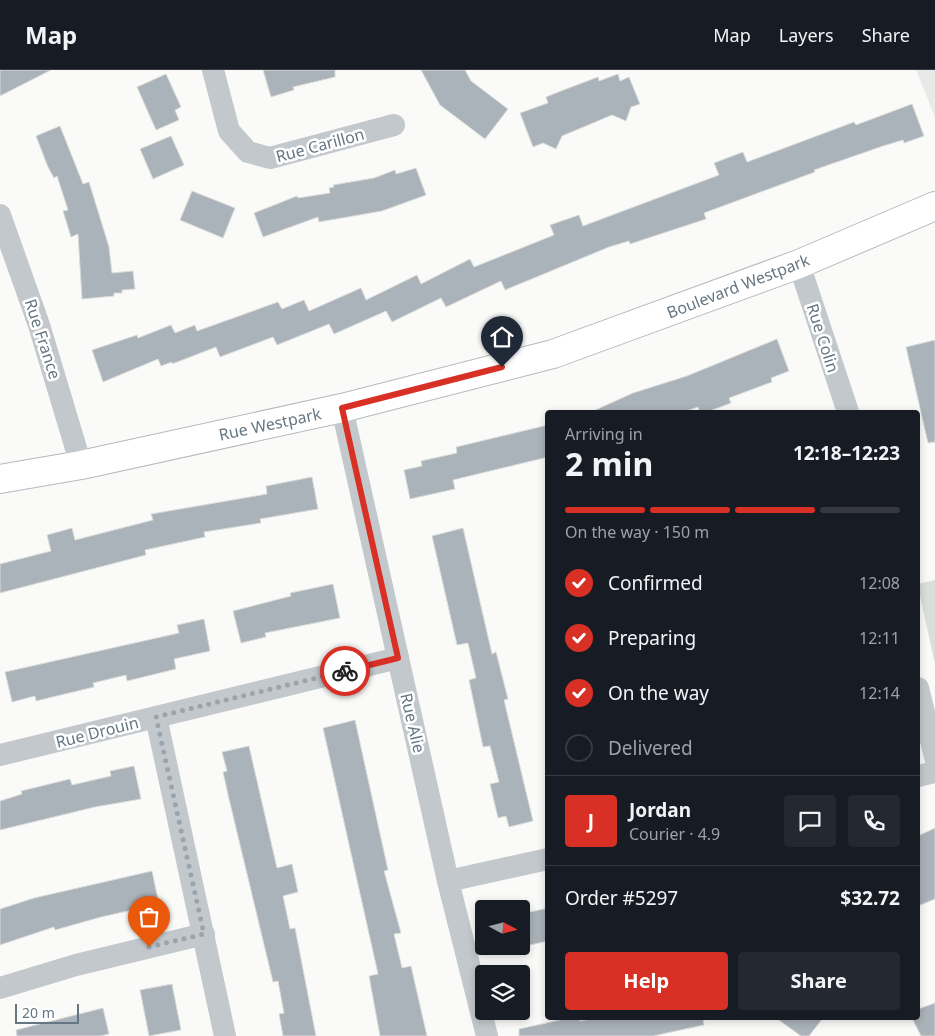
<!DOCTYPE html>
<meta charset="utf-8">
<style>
:root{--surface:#171b24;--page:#242831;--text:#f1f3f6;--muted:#9ea1a6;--line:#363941;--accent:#d93025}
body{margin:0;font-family:"Noto Sans",sans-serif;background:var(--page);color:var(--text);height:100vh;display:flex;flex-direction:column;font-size:19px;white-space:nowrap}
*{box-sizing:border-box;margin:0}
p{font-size:16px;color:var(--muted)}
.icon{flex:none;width:28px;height:28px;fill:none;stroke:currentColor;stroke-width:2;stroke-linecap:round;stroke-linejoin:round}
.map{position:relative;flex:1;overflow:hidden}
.panel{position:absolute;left:545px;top:340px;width:375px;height:610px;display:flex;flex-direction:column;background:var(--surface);border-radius:5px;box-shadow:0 2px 8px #0003}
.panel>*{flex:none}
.needle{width:32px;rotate:97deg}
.controls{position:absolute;left:475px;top:830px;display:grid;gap:10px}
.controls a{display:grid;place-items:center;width:55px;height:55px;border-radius:5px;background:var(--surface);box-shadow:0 2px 8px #0003;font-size:25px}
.scale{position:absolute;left:15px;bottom:12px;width:64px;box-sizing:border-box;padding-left:5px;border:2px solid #657683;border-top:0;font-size:14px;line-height:18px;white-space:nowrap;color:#657683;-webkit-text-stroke:4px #fff;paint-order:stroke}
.pin{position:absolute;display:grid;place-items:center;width:42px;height:42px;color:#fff;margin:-51px -21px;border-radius:50% 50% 50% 0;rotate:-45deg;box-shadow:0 0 5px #0007}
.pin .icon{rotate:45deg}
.courier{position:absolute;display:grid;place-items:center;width:50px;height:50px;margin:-25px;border:4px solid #d93025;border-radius:50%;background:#fff;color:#222;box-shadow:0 1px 6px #0007}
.head em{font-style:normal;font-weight:700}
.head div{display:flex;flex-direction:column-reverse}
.head{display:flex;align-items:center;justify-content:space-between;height:85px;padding:0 20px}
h1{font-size:32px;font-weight:700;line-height:38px}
.bar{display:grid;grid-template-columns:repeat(4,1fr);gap:8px 5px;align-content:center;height:60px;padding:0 20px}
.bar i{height:6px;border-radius:4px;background:var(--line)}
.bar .current{background:var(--accent)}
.bar p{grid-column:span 4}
.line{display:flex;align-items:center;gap:12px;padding:0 20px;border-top:1px solid var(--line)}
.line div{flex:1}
.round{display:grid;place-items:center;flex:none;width:52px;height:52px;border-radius:5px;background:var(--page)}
ol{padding:0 20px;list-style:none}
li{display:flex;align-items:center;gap:15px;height:55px}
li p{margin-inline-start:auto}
li .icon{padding:5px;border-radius:50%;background:var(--accent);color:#fff;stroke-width:4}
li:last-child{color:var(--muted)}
li i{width:28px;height:28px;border:2px solid var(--line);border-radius:50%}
.primary-button{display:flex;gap:10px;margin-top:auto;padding:10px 20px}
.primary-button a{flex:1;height:58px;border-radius:5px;background:var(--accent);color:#fff;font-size:20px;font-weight:700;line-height:58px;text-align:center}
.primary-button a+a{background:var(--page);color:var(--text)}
header{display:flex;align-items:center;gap:30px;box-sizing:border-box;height:70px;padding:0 25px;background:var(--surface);border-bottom:1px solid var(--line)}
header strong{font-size:24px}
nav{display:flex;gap:28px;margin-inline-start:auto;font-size:18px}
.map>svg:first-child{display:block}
.built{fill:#e8e9e9}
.green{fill:#dadfd7}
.building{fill:#aab3b9;stroke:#dcdcda}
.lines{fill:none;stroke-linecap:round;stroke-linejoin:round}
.secondary-casing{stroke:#b3babf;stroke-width:30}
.street{stroke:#c3c8cc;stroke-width:22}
.secondary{stroke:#fff;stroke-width:28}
.done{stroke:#99a4ac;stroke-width:5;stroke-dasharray:0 9}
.route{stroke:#d93025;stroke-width:6}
.labels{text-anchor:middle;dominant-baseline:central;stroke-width:5;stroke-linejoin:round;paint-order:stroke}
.street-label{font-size:16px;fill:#657683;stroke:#fff}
</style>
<header>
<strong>Map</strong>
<nav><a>Map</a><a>Layers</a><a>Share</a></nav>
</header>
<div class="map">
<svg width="935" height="966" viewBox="0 0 935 966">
<rect width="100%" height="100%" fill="#fafaf8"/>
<!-- built -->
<path class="built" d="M916 0H935V47Z"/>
<!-- green -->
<path class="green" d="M935 510V594L918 517V514Z"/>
<!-- building -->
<g class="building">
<path d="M0 0H51L0 26Z"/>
<path d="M263 0H335V7L293 17 294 20 271 27Z"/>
<path d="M421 0H465L471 11 508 39 485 69 440 35Z"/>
<path d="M166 4 181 37 175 40 179 50 156 60 137 17Z"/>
<path d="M618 4 620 11 629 7 640 34 631 37 626 51 612 45 562 66 556 79 543 73 533 77 520 43 548 33 546 27 561 21 598 7 599 11Z"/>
<path d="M912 34 924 66 904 73 903 70 883 76 814 100 815 102 704 143 706 149 630 174 629 171 609 177 505 220 501 211 446 237 441 228 392 252 386 241 334 264 329 254 277 275 273 267 220 287 216 277 172 294V292L161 296 158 289 103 312 92 280 137 265 138 268 171 255 175 263 195 255 197 261 278 232 282 239 304 230 309 241 361 218 366 230 417 205 421 214 470 189 474 197 554 165 550 155 579 145 583 156 719 105 714 93 743 82 747 92 854 52 856 55Z"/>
<path d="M60 56 83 114 89 112 109 177 112 203 133 201 135 219 122 220V223H114V226L82 229 78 164 71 167 63 141 68 140 57 106 54 108 48 97 36 66Z"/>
<path d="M171 66 184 95 153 109 140 79Z"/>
<path d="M416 98 426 125 382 141 319 152 318 147 263 167 254 143 297 126 298 128 330 123 329 118 334 117 333 115 374 108 395 100 396 104Z"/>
<path d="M192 121 235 138 223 168 180 150Z"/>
<path d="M777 269 789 301 771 308 772 312 729 328 731 333 707 342H700L698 337 683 342H591L633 323 687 306Z"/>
<path d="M935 270V372L928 373 906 277Z"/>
<path d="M548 355V387L453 410 455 419 410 429 404 400 422 396 421 391 457 383 456 377Z"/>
<path d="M312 407 318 439 260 449 261 453 204 462 205 467 145 480 146 485 0 523V494L51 481 47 465 72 458 75 470 153 450 151 444 267 424 266 416Z"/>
<path d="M463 458 492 584 496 582 508 629 504 630 533 751 509 757 506 746 498 748 490 714 499 712 490 676 483 677 478 653 469 610 476 608 468 573 457 575 432 466Z"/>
<path d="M333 514 340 548 265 563 266 567 241 573 233 541 291 526 290 523Z"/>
<path d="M204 549 210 581 174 589 176 599 127 611 126 605 93 613 94 617 36 631 35 626 12 632 5 602 179 563 177 555Z"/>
<path d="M355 650 388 800 384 801 401 863 394 864 402 898 411 896 427 966H380L369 906 378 904 323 658Z"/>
<path d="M249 676 277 798 292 794 298 822 283 826 290 859 295 858 316 966H283L279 944 284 943 278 911 273 912 229 729 223 702 227 701 222 682Z"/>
<path d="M134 696 141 729 95 737 0 760V731L22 724 21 721 70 709 72 715 111 706 110 701Z"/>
<path d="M935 758V829L918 836V766Z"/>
<path d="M152 801 159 834 101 847 55 860 54 857 0 875V839L34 828Z"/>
<path d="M548 838V871L521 877V844Z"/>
<path d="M172 914 181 960 149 966 140 920Z"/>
<path d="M935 933V966H921L912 948H918V939Z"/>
<path d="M103 938 109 964 100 966H17L16 960Z"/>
<path d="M569 948H579L580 951 597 948H703L704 955 653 966H519V959Z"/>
<path d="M776 948H823L809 966H801Z"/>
</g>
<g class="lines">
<!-- secondary casing -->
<g class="secondary-casing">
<path id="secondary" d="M0 409 81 395 342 338 553 284 799 194 935 136"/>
</g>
<!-- street -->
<g class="street">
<path d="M213 0 229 61 248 82 270 88 394 55"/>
<path d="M0 145 39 255 81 395"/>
<path d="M799 194 848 342"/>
<path d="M342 338 448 811 487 966"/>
<path d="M918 618 935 687"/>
<path d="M156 647 225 966"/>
<path d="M0 685 398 588"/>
<path d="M918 706 935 702"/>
<path d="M448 811 548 789"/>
<path d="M0 918 76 895 204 864"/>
</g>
<!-- secondary -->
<use href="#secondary" class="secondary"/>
</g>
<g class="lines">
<!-- done -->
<path class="done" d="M149 877 204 864 156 647 345 601"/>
<!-- route -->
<path class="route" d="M345 601 398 588 342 338 502 297"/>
</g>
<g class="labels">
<!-- street labels -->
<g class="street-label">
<text transform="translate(320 75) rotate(-15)">Rue Carillon</text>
<text transform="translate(738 216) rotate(-21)">Boulevard Westpark</text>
<text transform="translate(823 268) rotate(72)">Rue Colin</text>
<text transform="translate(43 269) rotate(72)">Rue France</text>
<text transform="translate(270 354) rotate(-12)">Rue Westpark</text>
<text transform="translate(413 653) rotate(77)">Rue Alie</text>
<text transform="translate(97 662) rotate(-14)">Rue Drouin</text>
</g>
</g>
</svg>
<div class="controls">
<a><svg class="needle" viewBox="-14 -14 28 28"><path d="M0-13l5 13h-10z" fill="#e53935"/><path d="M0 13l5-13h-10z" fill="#9ea1a6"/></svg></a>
<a><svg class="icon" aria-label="layers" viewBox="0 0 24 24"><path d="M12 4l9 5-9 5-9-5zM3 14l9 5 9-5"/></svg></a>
</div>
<div class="scale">20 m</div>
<div class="pin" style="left:149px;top:877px;background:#ea580c"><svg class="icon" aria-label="bag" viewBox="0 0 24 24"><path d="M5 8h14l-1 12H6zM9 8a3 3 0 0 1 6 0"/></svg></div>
<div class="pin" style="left:502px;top:297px;background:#1f2937"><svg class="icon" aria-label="home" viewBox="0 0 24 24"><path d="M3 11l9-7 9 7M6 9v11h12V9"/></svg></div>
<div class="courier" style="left:345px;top:601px"><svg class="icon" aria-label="bike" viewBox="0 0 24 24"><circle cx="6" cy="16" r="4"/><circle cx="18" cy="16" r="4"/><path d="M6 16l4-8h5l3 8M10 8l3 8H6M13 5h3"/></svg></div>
<section class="panel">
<div class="head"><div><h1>2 min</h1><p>Arriving in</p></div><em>12:18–12:23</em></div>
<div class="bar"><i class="current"></i><i class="current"></i><i class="current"></i><i></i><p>On the way · 150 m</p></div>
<ol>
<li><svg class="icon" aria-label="check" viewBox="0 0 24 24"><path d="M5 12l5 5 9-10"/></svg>Confirmed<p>12:08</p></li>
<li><svg class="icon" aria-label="check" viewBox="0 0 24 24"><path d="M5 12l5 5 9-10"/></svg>Preparing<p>12:11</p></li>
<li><svg class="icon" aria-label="check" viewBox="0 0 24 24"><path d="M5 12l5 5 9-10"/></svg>On the way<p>12:14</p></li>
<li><i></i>Delivered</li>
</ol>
<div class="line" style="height:90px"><b class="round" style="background:var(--accent);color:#fff">J</b><div><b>Jordan</b><p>Courier · 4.9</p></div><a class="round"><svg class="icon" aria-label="chat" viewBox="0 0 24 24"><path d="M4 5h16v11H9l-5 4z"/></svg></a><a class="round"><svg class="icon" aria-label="phone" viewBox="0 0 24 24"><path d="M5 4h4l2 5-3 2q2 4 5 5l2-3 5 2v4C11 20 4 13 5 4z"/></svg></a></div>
<div class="line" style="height:65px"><div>Order #5297</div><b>$32.72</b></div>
<div class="primary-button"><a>Help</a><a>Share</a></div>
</section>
</div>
